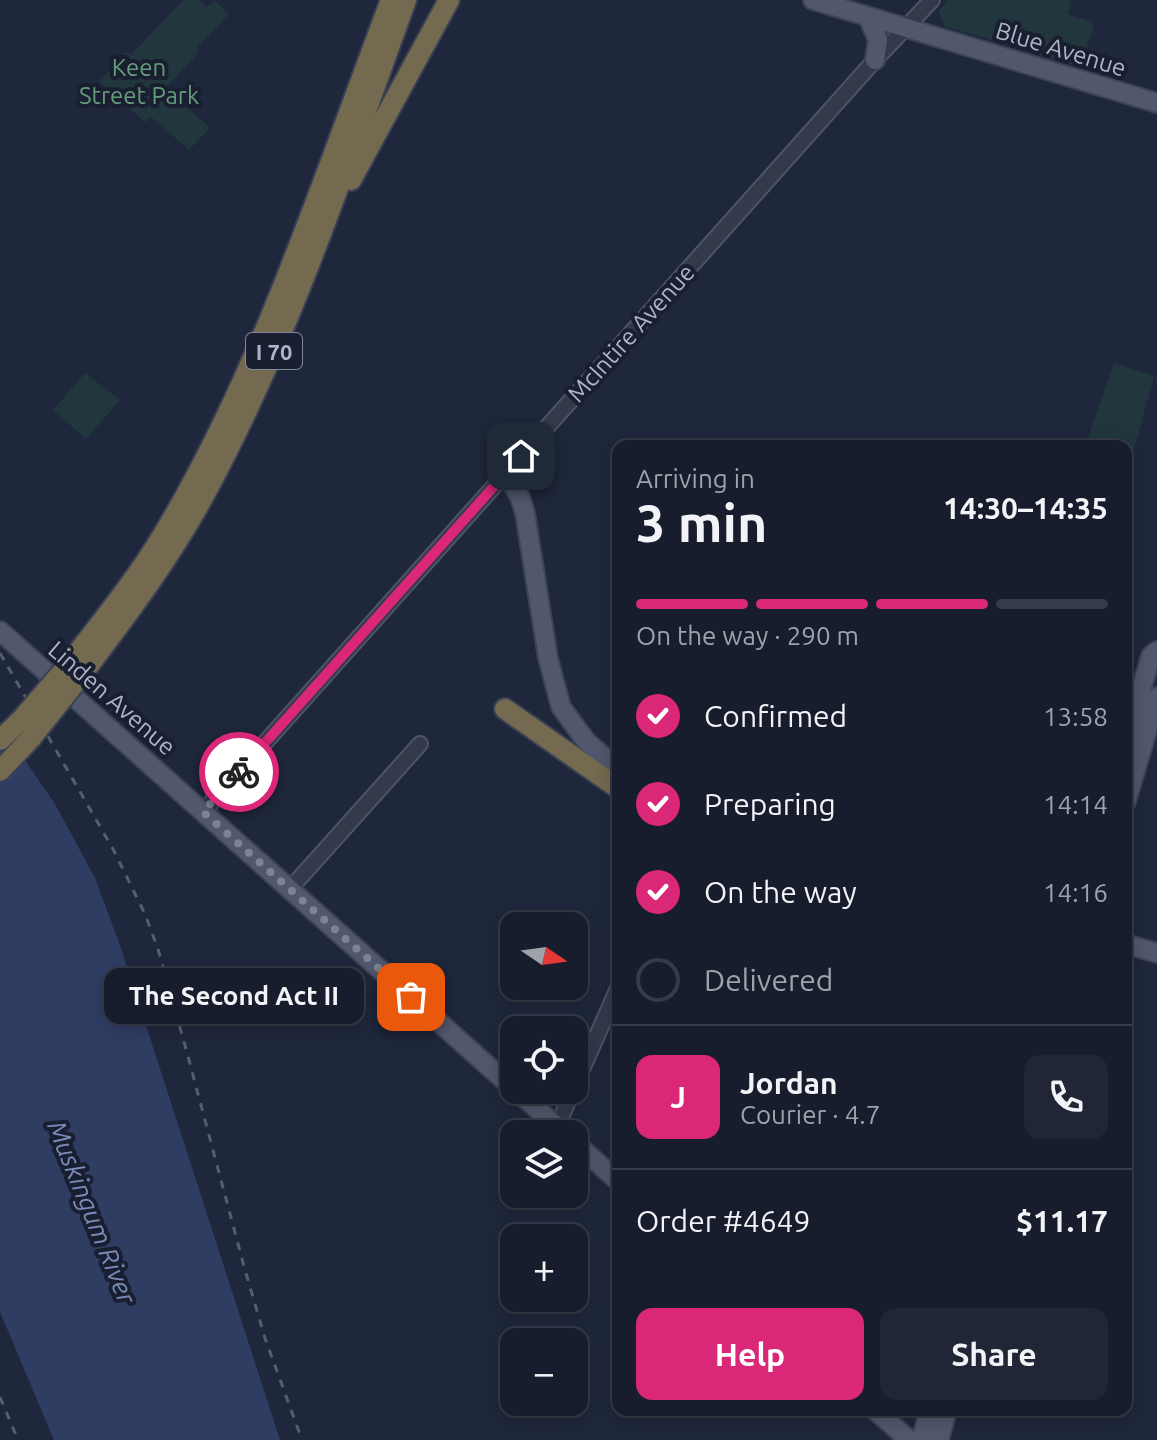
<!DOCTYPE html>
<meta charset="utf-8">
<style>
:root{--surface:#171d2d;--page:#202635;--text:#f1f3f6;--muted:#9ea2aa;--line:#363b49;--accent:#db2777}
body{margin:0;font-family:Ubuntu,sans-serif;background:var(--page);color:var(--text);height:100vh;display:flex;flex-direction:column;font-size:30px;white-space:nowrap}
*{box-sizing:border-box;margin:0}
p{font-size:26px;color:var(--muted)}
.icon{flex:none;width:44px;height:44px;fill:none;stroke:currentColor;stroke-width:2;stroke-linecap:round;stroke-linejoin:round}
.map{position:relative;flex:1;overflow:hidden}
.sheet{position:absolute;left:612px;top:440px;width:520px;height:976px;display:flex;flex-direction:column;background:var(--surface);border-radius:16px;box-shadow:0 4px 20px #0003,0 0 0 2px var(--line)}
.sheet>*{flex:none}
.needle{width:52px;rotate:103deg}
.tools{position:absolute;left:500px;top:912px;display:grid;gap:16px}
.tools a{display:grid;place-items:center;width:88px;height:88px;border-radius:16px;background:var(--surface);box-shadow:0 4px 20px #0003,0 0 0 2px var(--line);font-size:40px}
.pin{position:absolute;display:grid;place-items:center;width:68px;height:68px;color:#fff;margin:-34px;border-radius:16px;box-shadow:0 4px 12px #0006}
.courier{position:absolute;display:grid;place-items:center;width:80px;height:80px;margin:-40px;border:6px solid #db2777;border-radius:50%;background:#fff;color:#222;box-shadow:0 2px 10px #0007}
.bubble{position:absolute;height:56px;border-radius:16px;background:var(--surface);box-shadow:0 4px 20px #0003,0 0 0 2px var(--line);font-size:26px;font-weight:700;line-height:56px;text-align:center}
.headline em{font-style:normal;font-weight:700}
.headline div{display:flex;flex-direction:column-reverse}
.headline{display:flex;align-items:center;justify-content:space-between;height:136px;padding:0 24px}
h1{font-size:52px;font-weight:700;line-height:60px}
.bar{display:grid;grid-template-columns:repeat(4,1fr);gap:12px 8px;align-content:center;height:96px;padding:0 24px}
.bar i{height:10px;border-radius:6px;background:var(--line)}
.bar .selected{background:var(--accent)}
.bar p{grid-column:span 4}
.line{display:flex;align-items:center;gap:20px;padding:0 24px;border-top:2px solid var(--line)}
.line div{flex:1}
.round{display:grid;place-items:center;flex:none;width:84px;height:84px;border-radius:16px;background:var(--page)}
ol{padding:0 24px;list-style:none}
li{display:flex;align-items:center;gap:24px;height:88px}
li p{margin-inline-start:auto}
li .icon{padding:8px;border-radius:50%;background:var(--accent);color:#fff;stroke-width:4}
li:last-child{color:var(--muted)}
li i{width:44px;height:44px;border:4px solid var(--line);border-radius:50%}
.button{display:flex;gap:16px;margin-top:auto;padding:16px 24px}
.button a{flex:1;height:92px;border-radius:16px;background:var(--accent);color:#fff;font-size:32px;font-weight:700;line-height:92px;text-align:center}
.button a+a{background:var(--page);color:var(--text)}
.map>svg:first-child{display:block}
.green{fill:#21363d}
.water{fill:#2f3d63}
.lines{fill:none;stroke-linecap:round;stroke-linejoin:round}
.minor-casing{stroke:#4e5467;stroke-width:18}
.major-casing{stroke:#3d4355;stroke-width:22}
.highway-casing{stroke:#3b4154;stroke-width:24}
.minor{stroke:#333a4c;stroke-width:14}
.major{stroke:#51586d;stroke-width:18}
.highway{stroke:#736a4f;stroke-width:20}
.rail{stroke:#555d74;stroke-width:3;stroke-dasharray:8 8;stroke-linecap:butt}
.highway-bridge-casing{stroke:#3b4154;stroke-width:24;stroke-linecap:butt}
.highway-bridge{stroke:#736a4f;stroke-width:20}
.done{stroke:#7c8397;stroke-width:8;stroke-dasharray:0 14.4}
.route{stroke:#db2777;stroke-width:10}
.labels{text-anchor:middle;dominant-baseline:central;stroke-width:8;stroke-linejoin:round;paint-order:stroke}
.shield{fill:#191f31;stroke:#81879b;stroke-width:2}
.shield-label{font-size:22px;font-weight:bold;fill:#aeb4c8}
.street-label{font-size:24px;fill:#aeb4c8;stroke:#191f31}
.park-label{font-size:24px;fill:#639c78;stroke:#191f31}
.water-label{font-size:26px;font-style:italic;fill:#7a8bb8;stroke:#191f31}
</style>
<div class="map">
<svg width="1157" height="1440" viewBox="0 0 1157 1440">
<rect width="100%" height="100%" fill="#1f273c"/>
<!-- green -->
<g class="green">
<path d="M183 0H199L207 7 214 0 229 14 198 47V53L166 88 210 128 189 150 151 117 145 122 99 82 126 52 131 55Z"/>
<path d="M948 0H1071L1068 14 1090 21 1094 27 1080 67 944 26 939 11Z"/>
<path d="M1114 363 1154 376 1126 479V446H1085Z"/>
<path d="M85 373 120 400 86 439 53 410Z"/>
</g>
<!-- water -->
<path class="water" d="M0 724 55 804 95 878 121 948 280 1440H54L0 1312Z"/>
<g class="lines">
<!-- minor casing -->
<g class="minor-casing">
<g id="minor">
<path d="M203 812 875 60 932 0"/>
<path d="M289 890 420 744"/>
<path d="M574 1088 618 988"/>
<path d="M557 1127 573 1090"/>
</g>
</g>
<!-- major casing -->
<g class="major-casing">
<g id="major">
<path d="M813 0 1157 103"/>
<path d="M868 17 878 40 875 60"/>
<path d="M506 474 520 497 525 513 548 658 561 707 586 741 618 769"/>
<path d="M0 631 514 1089"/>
<path d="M1126 740 1151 656 1157 651"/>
<path d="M1126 802 1157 697"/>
<path d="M1126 944 1157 953"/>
<path d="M516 1090 565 1134"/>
<path d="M574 1142 618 1181"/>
<path d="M875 1410 909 1440"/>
<path d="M921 1440 930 1410"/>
<path d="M939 1440 947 1410"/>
</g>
</g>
<!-- highway casing -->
<g class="highway-casing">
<g id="highway">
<path d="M351 180 449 0"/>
<path d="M70 663C102 621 136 580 163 535 263 368 322 181 391 0"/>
<path d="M83 673C128 614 173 554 208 488 291 333 346 165 406 0"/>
<path d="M505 709 618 788"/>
</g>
</g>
<!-- minor -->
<use href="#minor" class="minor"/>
<!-- major -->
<use href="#major" class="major"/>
<!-- highway -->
<use href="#highway" class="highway"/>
<!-- rail -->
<g class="rail">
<path d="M0 653 113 849 145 914 158 949 186 1049 245 1270 265 1338 302 1440"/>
<path d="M0 1397 18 1440"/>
</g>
<!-- highway-bridge casing -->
<g class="highway-bridge-casing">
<g id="highway-bridge">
<path d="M0 740 22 719 70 663"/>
<path d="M0 771 31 738 83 673"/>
</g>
</g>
<!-- highway-bridge -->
<use href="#highway-bridge" class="highway-bridge"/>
</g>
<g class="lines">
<!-- done -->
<path class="done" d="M239 772 203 812 411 997"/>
<!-- route -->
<path class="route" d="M239 772 521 456"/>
</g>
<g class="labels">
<!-- shield labels -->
<rect class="shield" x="246" y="333" width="56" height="36" rx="6"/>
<g class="shield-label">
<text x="274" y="351">I 70</text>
</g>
<!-- street labels -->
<g class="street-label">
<text transform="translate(1061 49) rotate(17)">Blue Avenue</text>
<text transform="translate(631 333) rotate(-48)">McIntire Avenue</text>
<text transform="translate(112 698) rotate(41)">Linden Avenue</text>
</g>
<!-- park labels -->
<g class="park-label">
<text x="139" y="67">Keen<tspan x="139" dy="28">Street Park</tspan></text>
</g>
<!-- water labels -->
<g class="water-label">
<text transform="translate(92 1212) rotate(68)">Muskingum River</text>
</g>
</g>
</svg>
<div class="tools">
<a><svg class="needle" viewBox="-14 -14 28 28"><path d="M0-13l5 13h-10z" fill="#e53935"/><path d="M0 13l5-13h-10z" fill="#9ea2aa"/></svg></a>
<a><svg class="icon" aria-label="locate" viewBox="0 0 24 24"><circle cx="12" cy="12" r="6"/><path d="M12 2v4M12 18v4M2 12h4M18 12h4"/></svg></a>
<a><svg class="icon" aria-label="layers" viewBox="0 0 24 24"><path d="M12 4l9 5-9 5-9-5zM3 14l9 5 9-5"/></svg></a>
<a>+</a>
<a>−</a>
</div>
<div class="pin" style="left:411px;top:997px;background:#ea580c"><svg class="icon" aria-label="bag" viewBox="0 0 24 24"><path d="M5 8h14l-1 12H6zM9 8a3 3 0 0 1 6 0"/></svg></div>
<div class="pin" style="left:521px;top:456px;background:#1f2937"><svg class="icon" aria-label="home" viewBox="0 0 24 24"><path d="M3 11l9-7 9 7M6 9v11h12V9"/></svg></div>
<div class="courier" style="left:239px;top:772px"><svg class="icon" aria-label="bike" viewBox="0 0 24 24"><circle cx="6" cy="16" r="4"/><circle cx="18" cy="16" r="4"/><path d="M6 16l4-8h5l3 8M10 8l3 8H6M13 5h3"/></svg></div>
<div class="bubble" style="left:104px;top:968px;width:260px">The Second Act II</div>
<section class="sheet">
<div class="headline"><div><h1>3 min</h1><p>Arriving in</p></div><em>14:30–14:35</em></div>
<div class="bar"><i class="selected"></i><i class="selected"></i><i class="selected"></i><i></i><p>On the way · 290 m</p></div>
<ol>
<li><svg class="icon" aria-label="check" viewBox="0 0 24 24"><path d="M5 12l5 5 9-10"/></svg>Confirmed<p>13:58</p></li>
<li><svg class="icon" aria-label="check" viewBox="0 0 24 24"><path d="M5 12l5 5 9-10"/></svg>Preparing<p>14:14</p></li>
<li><svg class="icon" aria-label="check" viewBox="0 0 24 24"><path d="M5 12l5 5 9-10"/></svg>On the way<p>14:16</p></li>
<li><i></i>Delivered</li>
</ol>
<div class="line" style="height:144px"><b class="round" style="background:var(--accent);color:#fff">J</b><div><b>Jordan</b><p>Courier · 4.7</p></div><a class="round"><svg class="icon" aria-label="phone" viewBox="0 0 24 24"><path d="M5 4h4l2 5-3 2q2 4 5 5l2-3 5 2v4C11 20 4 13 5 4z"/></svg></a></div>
<div class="line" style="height:104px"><div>Order #4649</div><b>$11.17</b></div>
<div class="button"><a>Help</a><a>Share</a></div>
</section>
</div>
